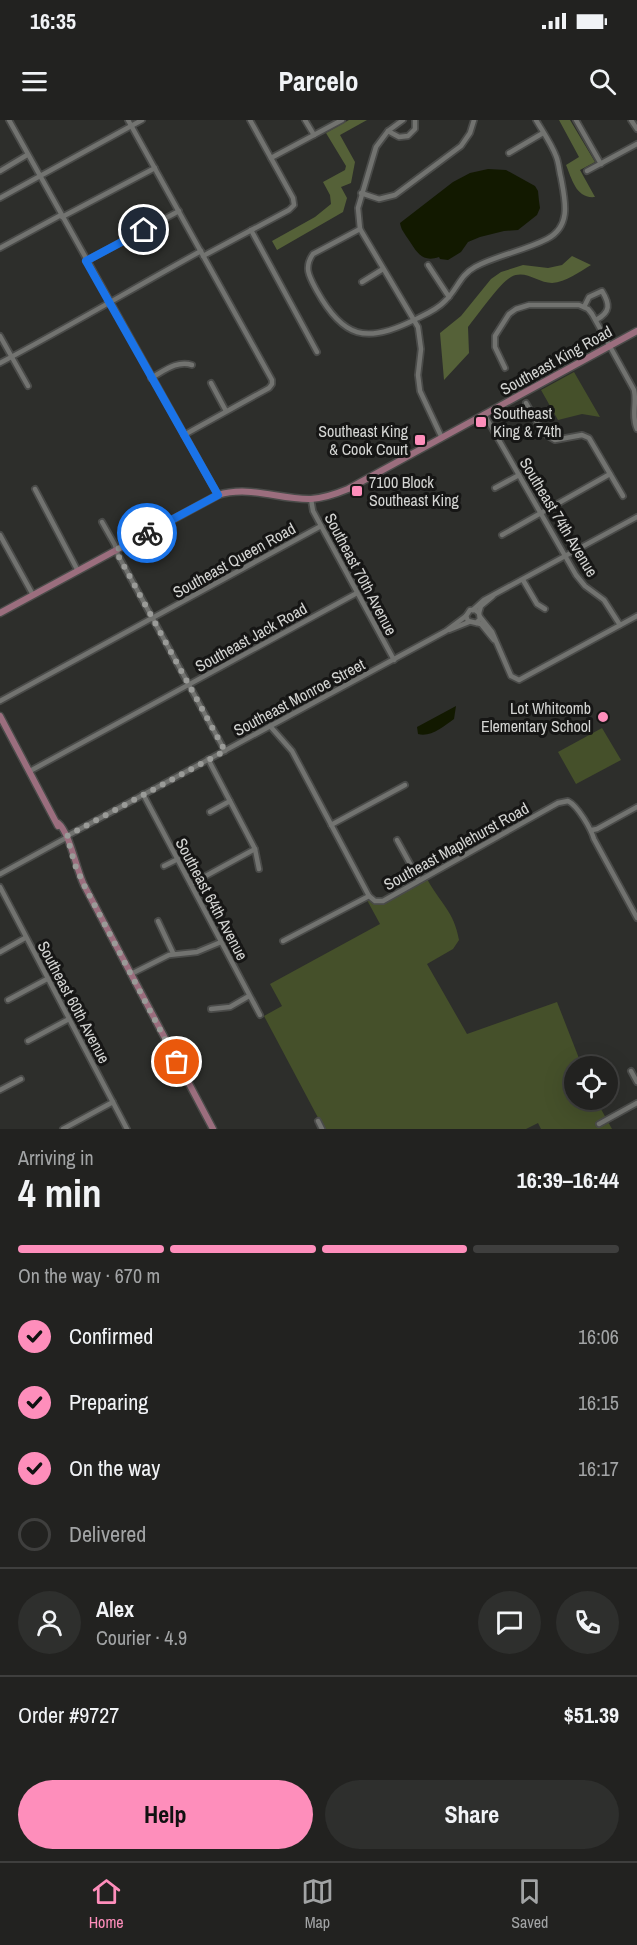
<!DOCTYPE html>
<meta charset="utf-8">
<style>
:root{--surface:#222220;--page:#2e2f2d;--text:#f1f3f6;--muted:#a2a4a5;--line:#3f3f3e;--accent:#fe8ebb}
body{margin:0;font-family:"Archivo Narrow",sans-serif;background:var(--page);color:var(--text);height:100vh;display:flex;flex-direction:column;font-size:22px;white-space:nowrap}
*{box-sizing:border-box;margin:0}
p{font-size:20px;color:var(--muted)}
.icon{flex:none;width:33px;height:33px;fill:none;stroke:currentColor;stroke-width:2;stroke-linecap:round;stroke-linejoin:round}
.map{position:relative;height:1009px;overflow:hidden}
.details{display:flex;flex-direction:column;background:var(--surface);flex:1}
.details>*{flex:none}
.fabs{position:absolute;left:564px;top:936px;display:grid;gap:12px}
.fabs a{display:grid;place-items:center;width:54px;height:54px;border-radius:50%;background:var(--surface);box-shadow:0 6px 24px #0002,0 0 0 2px var(--line);font-size:30px}
.pin{position:absolute;display:grid;place-items:center;width:51px;height:51px;color:#fff;margin:-26px;border:3px solid #fff;border-radius:50%;box-shadow:0 2px 6px #0007}
.courier{position:absolute;display:grid;place-items:center;width:60px;height:60px;margin:-30px;border:4px solid #1a73e8;border-radius:50%;background:#fff;color:#222;box-shadow:0 2px 8px #0007}
.headline em{font-style:normal;font-weight:800}
.headline div{display:flex;flex-direction:column-reverse}
.headline{display:flex;align-items:center;justify-content:space-between;height:102px;padding:0 18px}
h1{font-size:39px;font-weight:800;line-height:45px}
.bar{display:grid;grid-template-columns:repeat(4,1fr);gap:9px 6px;align-content:center;height:72px;padding:0 18px}
.bar i{height:8px;border-radius:4px;background:var(--line)}
.bar .selected{background:var(--accent)}
.bar p{grid-column:span 4}
.line{display:flex;align-items:center;gap:15px;padding:0 18px;border-top:2px solid var(--line)}
.line div{flex:1}
.round{display:grid;place-items:center;flex:none;width:63px;height:63px;border-radius:32px;background:var(--page)}
ol{padding:0 18px;list-style:none}
li{display:flex;align-items:center;gap:18px;height:66px}
li p{margin-inline-start:auto}
li .icon{padding:6px;border-radius:50%;background:var(--accent);color:#111;stroke-width:4}
li:last-child{color:var(--muted)}
li i{width:33px;height:33px;border:3px solid var(--line);border-radius:50%}
.action{display:flex;gap:12px;margin-top:auto;padding:12px 18px}
.action a{flex:1;height:69px;border-radius:36px;background:var(--accent);color:#111;font-size:24px;font-weight:800;line-height:69px;text-align:center}
.action a+a{background:var(--page);color:var(--text)}
.status{display:flex;justify-content:space-between;align-items:center;height:42px;padding:0 30px;background:var(--surface);direction:ltr}
.status svg{height:16px;fill:currentColor}
header{display:flex;justify-content:space-between;align-items:center;height:78px;padding:0 18px;background:var(--surface);font-size:27px;font-weight:800}
.tab-bar{display:flex;justify-content:space-around;align-items:center;height:84px;border-top:2px solid var(--line);background:var(--surface);font-size:16px;color:var(--muted)}
.tab-bar a{display:grid;justify-items:center;gap:3px}
.tab-bar .selected{color:var(--accent)}
.map>svg:first-child{display:block}
.green{fill:#45502a}
.forest{fill:#556138}
.water{fill:#121900}
.lines{fill:none;stroke-linecap:round;stroke-linejoin:round}
.minor-casing{stroke:#4a4b49;stroke-width:8}
.major-casing{stroke:#4a4b49;stroke-width:9}
.minor{stroke:#727370;stroke-width:4.5}
.major{stroke:#9b6e7e;stroke-width:6}
.done{stroke:#9a9b98;stroke-width:6;stroke-dasharray:0 10.8}
.route{stroke:#1a73e8;stroke-width:8}
.poi-dot{fill:#fe8ebb;stroke:#161615;stroke-width:2}
.labels{text-anchor:middle;dominant-baseline:central;stroke-width:6;stroke-linejoin:round;paint-order:stroke}
.street-label{font-size:16px;fill:#d4d5d3;stroke:#161615}
.poi-label{font-size:16px;fill:#d4d5d3;stroke:#161615;text-anchor:start}
</style>
<div class="status"><b>16:35</b><svg viewBox="0 0 49 12"><path d="M0 12V9h3v3zM5 12V6h3v6zM10 12V3h3v9zM15 12V0h3v12zM26 1h20v11H26zM47 4h2v5h-2z"/></svg></div>
<header><svg class="icon" aria-label="menu" viewBox="0 0 24 24"><path d="M4 6h16M4 12h16M4 18h16"/></svg>Parcelo<svg class="icon" aria-label="search" viewBox="0 0 24 24"><circle cx="10" cy="10" r="6"/><path d="M15 15l6 6"/></svg></header>
<div class="map">
<svg width="637" height="1009" viewBox="0 0 637 1009">
<rect width="100%" height="100%" fill="#2d2e2b"/>
<!-- green -->
<g class="green">
<path d="M574 252 600 297 582 294 558 300 541 270Z"/>
<path d="M602 608 621 640 576 664 558 632Z"/>
<path d="M427 759C440 783 454 791 459 820L453 829 427 844 467 914 557 882 582 946H574V980H596L612 1009H541L538 1003 526 1009H324L264 896 282 886 270 864 380 804 367 780 380 785Z"/>
</g>
<!-- forest -->
<g class="forest">
<path d="M349 0H367L340 15 355 42 351 63 341 67 347 78 343 92 277 130 272 121 315 97 331 84 330 75 323 62 345 50 346 46 326 13Z"/>
<path d="M559 0H570L595 42 580 50 595 77C576 79 572 59 566 45L579 37Z"/>
<path d="M572 136 591 145C579 152 566 162 552 163 538 163 525 149 511 157 500 163 477 196 468 207L469 233 444 260 440 213 461 196 491 159 501 152 523 145 548 148 562 145Z"/>
</g>
<!-- water -->
<g class="water">
<path d="M488 49 506 50 535 66 538 71 539 81 540 88 537 95 518 110 504 111 480 117 468 122 461 132 448 140 440 139 439 137C420 144 415 128 406 116 403 111 401 109 400 103L453 62 470 53Z"/>
<path d="M456 586 454 599C444 606 430 618 418 614L417 607Z"/>
</g>
<g class="lines">
<!-- minor casing -->
<g class="minor-casing">
<g id="minor">
<path d="M9 0 218 375"/>
<path d="M128 0 272 260V264L269 268 184 315"/>
<path d="M305 0 314 15"/>
<path d="M403 0 388 11 376 27 358 88 360 109 418 207 421 229 418 255 420 271 442 318"/>
<path d="M576 0 601 44"/>
<path d="M631 0 637 9"/>
<path d="M388 11 399 17 408 16 415 9V0"/>
<path d="M509 33 543 13"/>
<path d="M271 38 342 0"/>
<path d="M0 51 27 35"/>
<path d="M587 51 637 24"/>
<path d="M361 73 379 79 395 75 461 26 470 13 474 0"/>
<path d="M0 78 142 0"/>
<path d="M62 97 155 48"/>
<path d="M360 109 313 134C303 148 310 158 317 171 343 218 366 224 414 200 424 195 437 190 445 181 457 170 460 155 475 147 497 135 524 131 547 119 572 106 565 80 561 58 559 51 559 43 556 36 551 23 543 12 536 0"/>
<path d="M251 110 317 232"/>
<path d="M0 128 61 95"/>
<path d="M203 136 289 90 294 85 293 78 250 0"/>
<path d="M86 141 179 91"/>
<path d="M428 145 449 177"/>
<path d="M362 162 383 149"/>
<path d="M584 187 589 177 602 171C610 184 611 192 596 200"/>
<path d="M0 216 28 266"/>
<path d="M0 243C68 207 134 168 201 131"/>
<path d="M505 248 495 227V216L509 194 516 189 529 185H579L588 189 592 194 634 270C637 284 631 296 637 309"/>
<path d="M151 258C164 251 177 240 192 245"/>
<path d="M211 263 226 291"/>
<path d="M526 283 543 313 555 320 582 315 589 318 623 376"/>
<path d="M484 294 576 455 585 466 604 480 620 505"/>
<path d="M495 368 519 355"/>
<path d="M35 369 78 451"/>
<path d="M311 379 313 391 394 540"/>
<path d="M102 402 115 425 118 435 225 631"/>
<path d="M0 415 33 475"/>
<path d="M502 415 610 354"/>
<path d="M523 460 537 484 545 489"/>
<path d="M473 490 484 480 637 397"/>
<path d="M479 493 481 486 493 476"/>
<path d="M480 497 492 512 511 556 519 560 637 496"/>
<path d="M476 503 480 499 479 493 475 490H470L466 496 468 501 481 504 494 520"/>
<path d="M449 510 469 502"/>
<path d="M0 581 321 406"/>
<path d="M270 606 292 631 369 776 375 781H383L558 683 568 681C578 686 591 709 594 719L637 798"/>
<path d="M208 639 255 729 259 749"/>
<path d="M30 651 357 473"/>
<path d="M143 674 260 895"/>
<path d="M210 692 230 681"/>
<path d="M331 705 405 665"/>
<path d="M592 710 597 709 637 687"/>
<path d="M67 716 446 511 466 496"/>
<path d="M397 720 419 760"/>
<path d="M164 746 178 739"/>
<path d="M0 754 64 719"/>
<path d="M191 764 255 729"/>
<path d="M0 767 127 1009"/>
<path d="M158 801 173 833"/>
<path d="M283 821 369 776"/>
<path d="M0 832 25 818"/>
<path d="M131 854 169 835 197 832 221 822"/>
<path d="M8 880 47 859"/>
<path d="M211 889 230 887 249 876"/>
<path d="M28 921 69 899"/>
<path d="M631 951 637 962"/>
<path d="M0 970 21 959"/>
<path d="M318 1001 322 1009"/>
<path d="M599 1004 637 983"/>
<path d="M63 1009 113 982"/>
</g>
</g>
<!-- major casing -->
<g class="major-casing">
<g id="major">
<path d="M0 493 218 375C250 365 280 380 311 379 324 378 336 374 348 369L637 211"/>
<path d="M0 596 58 706"/>
<path d="M58 703C70 713 76 749 84 765L213 1009"/>
</g>
</g>
<!-- minor -->
<use href="#minor" class="minor"/>
<!-- major -->
<use href="#major" class="major"/>
</g>
<g class="lines">
<!-- done -->
<path class="done" d="M147 413 116 430 118 435 225 631 67 716 75 745 84 765 177 942"/>
<!-- route -->
<path class="route" d="M144 110 86 141 218 375 147 413"/>
</g>
<!-- markers -->
<g class="poi-dot">
<rect x="475" y="296" width="12" height="12" rx="3"/>
<rect x="414" y="314" width="12" height="12" rx="3"/>
<rect x="351" y="365" width="12" height="12" rx="3"/>
<circle cx="603" cy="597" r="6"/>
</g>
<g class="labels">
<!-- street labels -->
<g class="street-label">
<text transform="translate(556 240) rotate(-29)">Southeast King Road</text>
<text transform="translate(559 397) rotate(59)">Southeast 74th Avenue</text>
<text transform="translate(234 440) rotate(-29)">Southeast Queen Road</text>
<text transform="translate(361 454) rotate(62)">Southeast 70th Avenue</text>
<text transform="translate(251 517) rotate(-29)">Southeast Jack Road</text>
<text transform="translate(299 577) rotate(-28)">Southeast Monroe Street</text>
<text transform="translate(456 726) rotate(-29)">Southeast Maplehurst Road</text>
<text transform="translate(212 779) rotate(62)">Southeast 64th Avenue</text>
<text transform="translate(74 882) rotate(62)">Southeast 60th Avenue</text>
</g>
<!-- poi labels -->
<g class="poi-label">
<text x="493" y="293">Southeast<tspan x="493" dy="18">King &amp; 74th</tspan></text>
<text x="408" y="311" text-anchor="end">Southeast King<tspan x="408" dy="18">&amp; Cook Court</tspan></text>
<text x="369" y="362">7100 Block<tspan x="369" dy="18">Southeast King</tspan></text>
<text x="591" y="588" text-anchor="end">Lot Whitcomb<tspan x="591" dy="18">Elementary School</tspan></text>
</g>
</g>
</svg>
<div class="fabs">
<a><svg class="icon" aria-label="locate" viewBox="0 0 24 24"><circle cx="12" cy="12" r="6"/><path d="M12 2v4M12 18v4M2 12h4M18 12h4"/></svg></a>
</div>
<div class="pin" style="left:177px;top:942px;background:#ea580c"><svg class="icon" aria-label="bag" viewBox="0 0 24 24"><path d="M5 8h14l-1 12H6zM9 8a3 3 0 0 1 6 0"/></svg></div>
<div class="pin" style="left:144px;top:110px;background:#1f2937"><svg class="icon" aria-label="home" viewBox="0 0 24 24"><path d="M3 11l9-7 9 7M6 9v11h12V9"/></svg></div>
<div class="courier" style="left:147px;top:413px"><svg class="icon" aria-label="bike" viewBox="0 0 24 24"><circle cx="6" cy="16" r="4"/><circle cx="18" cy="16" r="4"/><path d="M6 16l4-8h5l3 8M10 8l3 8H6M13 5h3"/></svg></div>
</div>
<section class="details">
<div class="headline"><div><h1>4 min</h1><p>Arriving in</p></div><em>16:39–16:44</em></div>
<div class="bar"><i class="selected"></i><i class="selected"></i><i class="selected"></i><i></i><p>On the way · 670 m</p></div>
<ol>
<li><svg class="icon" aria-label="check" viewBox="0 0 24 24"><path d="M5 12l5 5 9-10"/></svg>Confirmed<p>16:06</p></li>
<li><svg class="icon" aria-label="check" viewBox="0 0 24 24"><path d="M5 12l5 5 9-10"/></svg>Preparing<p>16:15</p></li>
<li><svg class="icon" aria-label="check" viewBox="0 0 24 24"><path d="M5 12l5 5 9-10"/></svg>On the way<p>16:17</p></li>
<li><i></i>Delivered</li>
</ol>
<div class="line" style="height:108px"><a class="round"><svg class="icon" aria-label="person" viewBox="0 0 24 24"><circle cx="12" cy="8" r="4"/><path d="M4 21q1-7 8-7t8 7"/></svg></a><div><b>Alex</b><p>Courier · 4.9</p></div><a class="round"><svg class="icon" aria-label="chat" viewBox="0 0 24 24"><path d="M4 5h16v11H9l-5 4z"/></svg></a><a class="round"><svg class="icon" aria-label="phone" viewBox="0 0 24 24"><path d="M5 4h4l2 5-3 2q2 4 5 5l2-3 5 2v4C11 20 4 13 5 4z"/></svg></a></div>
<div class="line" style="height:78px"><div>Order #9727</div><b>$51.39</b></div>
<div class="action"><a>Help</a><a>Share</a></div>
</section>
<nav class="tab-bar">
<a class="selected"><svg class="icon" aria-label="home" viewBox="0 0 24 24"><path d="M3 11l9-7 9 7M6 9v11h12V9"/></svg>Home</a>
<a><svg class="icon" aria-label="map" viewBox="0 0 24 24"><path d="M3 6l6-2 6 2 6-2v14l-6 2-6-2-6 2zM9 4v14M15 6v14"/></svg>Map</a>
<a><svg class="icon" aria-label="saved" viewBox="0 0 24 24"><path d="M7 4h10v16l-5-4-5 4z"/></svg>Saved</a>
</nav>
